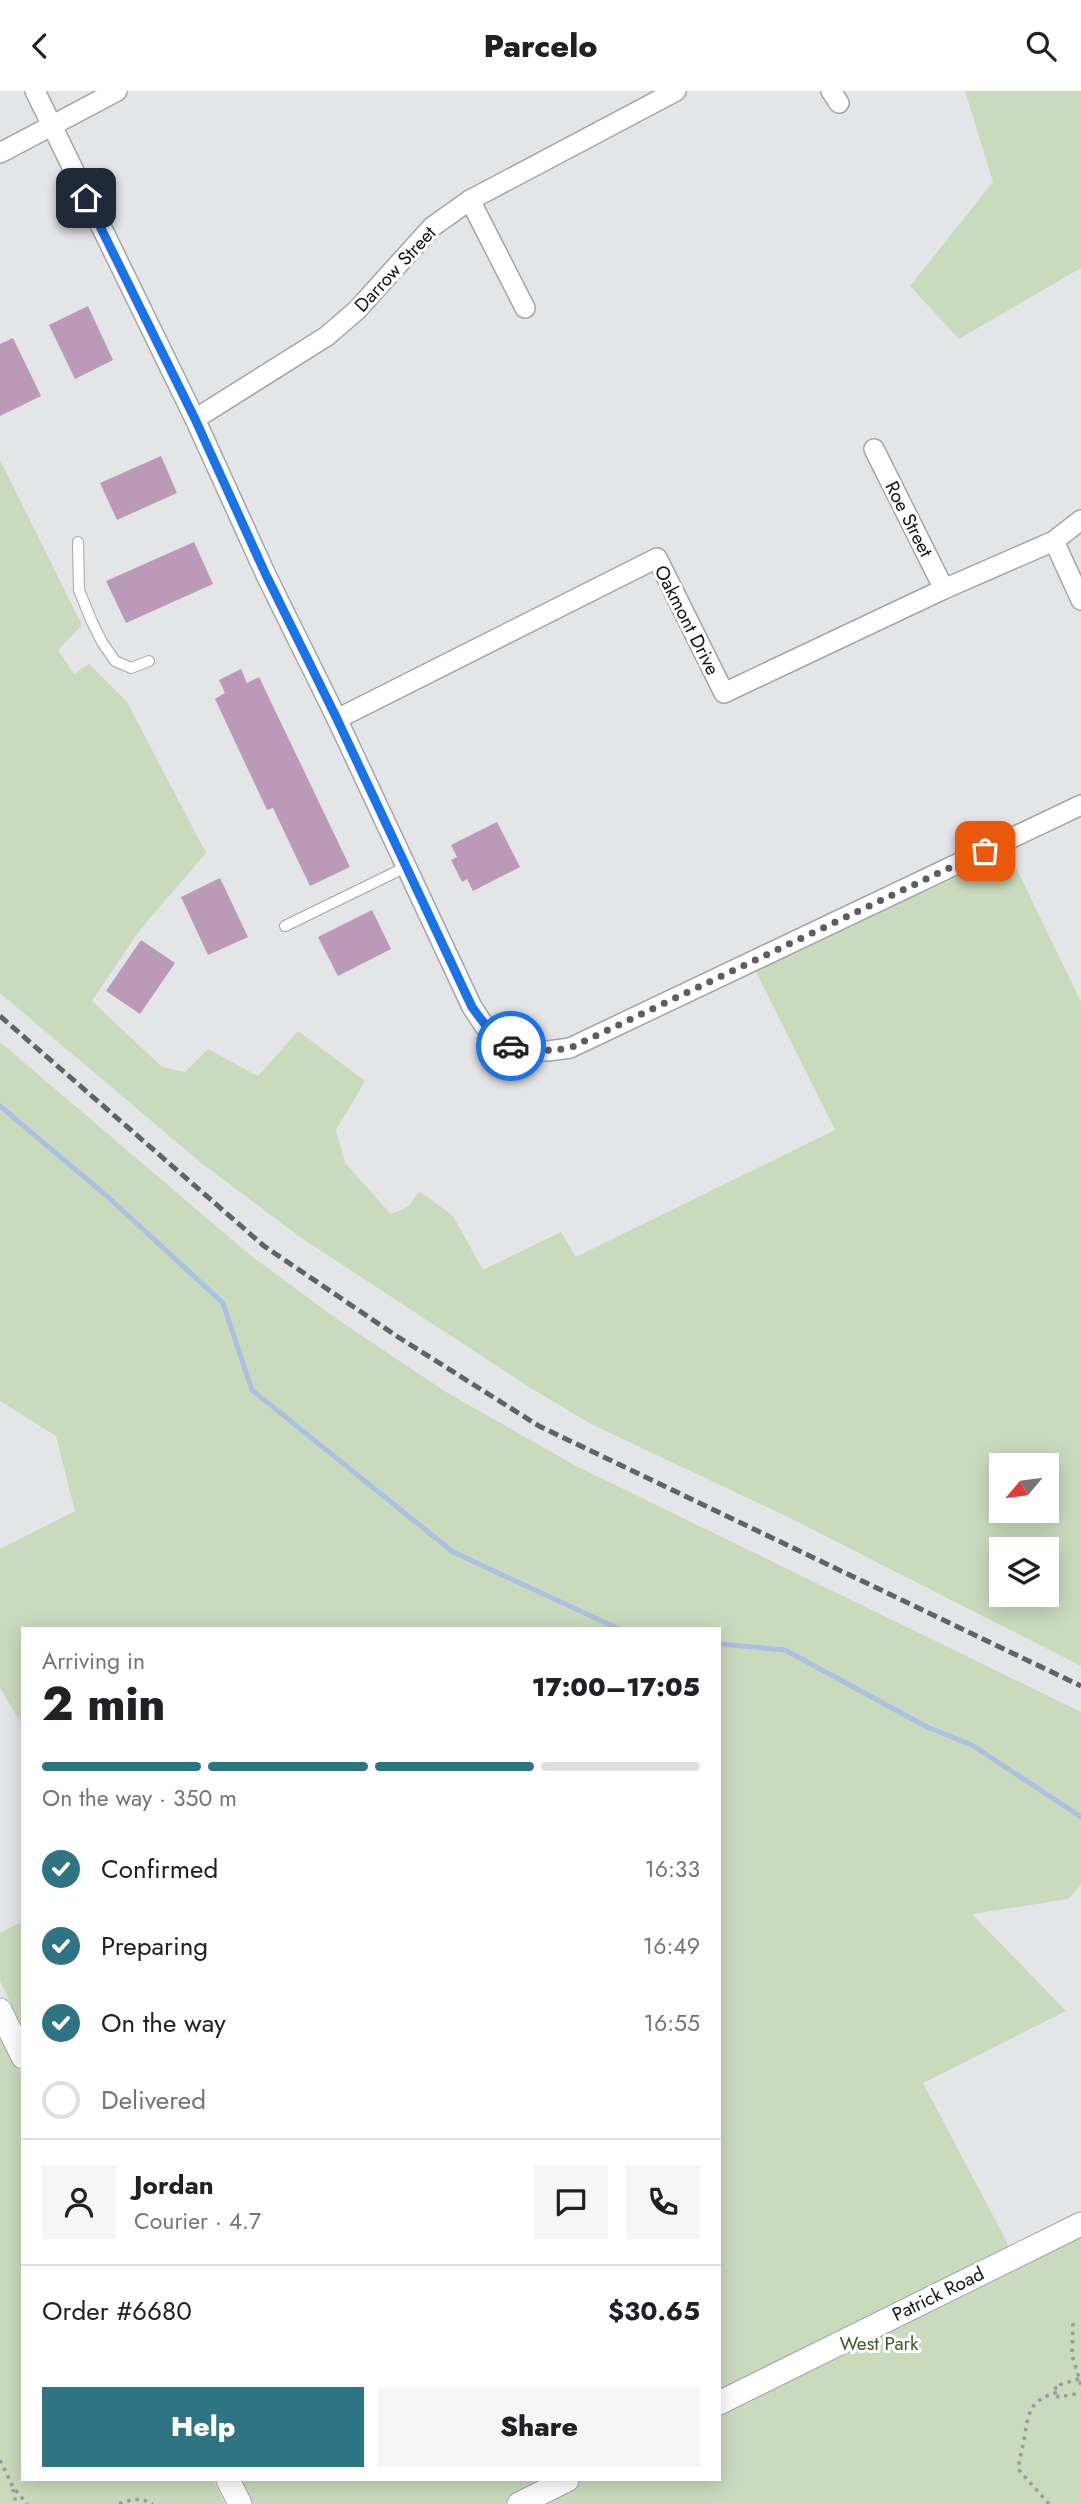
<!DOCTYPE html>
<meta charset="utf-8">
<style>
:root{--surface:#fff;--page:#f6f6f6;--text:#202124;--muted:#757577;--line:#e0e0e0;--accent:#2f7483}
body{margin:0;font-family:Jost,sans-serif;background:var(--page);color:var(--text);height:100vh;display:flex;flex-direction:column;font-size:26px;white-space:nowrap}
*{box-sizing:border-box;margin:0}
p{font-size:23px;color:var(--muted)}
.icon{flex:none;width:38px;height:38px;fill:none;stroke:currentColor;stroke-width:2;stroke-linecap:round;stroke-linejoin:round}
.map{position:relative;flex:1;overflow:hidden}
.side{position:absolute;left:21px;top:1536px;width:700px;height:854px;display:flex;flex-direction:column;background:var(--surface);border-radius:0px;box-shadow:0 4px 18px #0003}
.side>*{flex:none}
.needle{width:46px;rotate:241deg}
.controls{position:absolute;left:989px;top:1362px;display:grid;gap:14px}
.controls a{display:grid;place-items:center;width:70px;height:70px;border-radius:0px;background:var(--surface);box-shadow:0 4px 18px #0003;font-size:35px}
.pin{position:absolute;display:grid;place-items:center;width:60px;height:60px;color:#fff;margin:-30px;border-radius:14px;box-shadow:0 4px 10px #0006}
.courier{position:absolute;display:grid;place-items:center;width:70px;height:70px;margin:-35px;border:5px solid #1a73e8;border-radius:50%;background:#fff;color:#222;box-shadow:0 2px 9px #0007}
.head em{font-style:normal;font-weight:800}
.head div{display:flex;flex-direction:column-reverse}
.head{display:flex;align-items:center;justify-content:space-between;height:119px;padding:0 21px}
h1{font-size:46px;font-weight:800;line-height:52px}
.bar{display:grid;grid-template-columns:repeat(4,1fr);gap:10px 7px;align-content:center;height:84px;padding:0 21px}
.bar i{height:9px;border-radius:5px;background:var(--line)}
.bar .on{background:var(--accent)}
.bar p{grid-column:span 4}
.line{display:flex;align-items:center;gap:18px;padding:0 21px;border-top:2px solid var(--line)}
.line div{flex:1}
.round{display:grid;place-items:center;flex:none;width:74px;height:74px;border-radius:0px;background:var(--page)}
ol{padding:0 21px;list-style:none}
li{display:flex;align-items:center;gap:21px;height:77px}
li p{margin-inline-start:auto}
li .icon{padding:7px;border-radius:50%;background:var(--accent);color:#fff;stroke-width:4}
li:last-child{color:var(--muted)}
li i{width:38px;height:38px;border:4px solid var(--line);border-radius:50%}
.primary-button{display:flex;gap:14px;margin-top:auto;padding:14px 21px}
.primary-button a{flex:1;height:80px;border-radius:0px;background:var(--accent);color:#fff;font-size:28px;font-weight:800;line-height:80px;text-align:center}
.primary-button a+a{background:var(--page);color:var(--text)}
header{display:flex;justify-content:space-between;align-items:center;height:91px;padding:0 21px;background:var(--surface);font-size:32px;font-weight:800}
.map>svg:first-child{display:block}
.green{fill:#cadbbd;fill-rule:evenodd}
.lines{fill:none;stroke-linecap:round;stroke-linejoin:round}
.stream{stroke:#adbfe3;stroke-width:5}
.building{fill:#ba9ab6}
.service-casing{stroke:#a4a5a7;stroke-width:12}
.minor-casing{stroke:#a4a5a7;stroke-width:22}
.tertiary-casing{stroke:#a4a5a7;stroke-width:25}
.path{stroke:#9a9b9c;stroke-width:3.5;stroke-dasharray:3.5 5;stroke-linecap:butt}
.service{stroke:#fff;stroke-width:10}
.minor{stroke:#fff;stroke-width:19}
.tertiary{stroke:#fff;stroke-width:23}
.rail{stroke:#616263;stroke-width:5;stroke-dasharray:10 5;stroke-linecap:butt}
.done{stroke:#5c5d5e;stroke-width:7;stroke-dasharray:0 12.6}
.route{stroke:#1a73e8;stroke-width:9}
.labels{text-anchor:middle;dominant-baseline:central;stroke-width:6;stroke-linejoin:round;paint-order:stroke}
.street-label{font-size:19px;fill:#131414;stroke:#fff}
.park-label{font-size:19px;fill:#3f5a26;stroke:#fff}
</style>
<header><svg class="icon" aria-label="back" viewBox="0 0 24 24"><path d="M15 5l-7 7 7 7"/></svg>Parcelo<svg class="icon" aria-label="search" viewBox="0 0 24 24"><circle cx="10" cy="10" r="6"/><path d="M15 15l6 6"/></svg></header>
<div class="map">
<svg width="1081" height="2413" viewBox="0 0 1081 2413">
<rect width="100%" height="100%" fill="#e4e5e7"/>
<!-- green -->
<g class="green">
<path d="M965 0H1081V177L959 248 910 195 993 91Z"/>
<path d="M0 369 82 534 58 559 74 583 89 573 127 611 206 762 139 840 92 910 162 976 185 981 208 958 258 985 298 940 365 990 336 1039 345 1072 391 1123 409 1115 419 1100 453 1125 483 1179 561 1141 576 1166 835 1039 755 879 1009 762 1081 911V1575L790 1427 591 1333 529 1296 300 1146 200 1071 0 902ZM1001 1374H1046V1419H1001ZM1001 1458H1046V1503H1001Z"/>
<path d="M0 951 250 1164 337 1228 446 1301 574 1374 1081 1621V1794L1068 1808 972 1823 1066 1920 923 1992 1019 2174 1081 2145V2413H253L241 2389H719V1538H23V1636L0 1597V1458L75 1420 56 1345 0 1310Z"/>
<path d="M23 1830V1937L0 1890V1842Z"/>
<path d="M0 1942 23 1989V2389H213L225 2413H0Z"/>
</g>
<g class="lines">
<!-- stream -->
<g class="stream">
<path d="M0 1015 109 1107 223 1212 252 1299 453 1461 619 1538"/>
<path d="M719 1553 785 1559 927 1636 972 1654 1081 1726"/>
</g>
</g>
<!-- building -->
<g class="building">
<path d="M88 215 113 269 75 288 49 234Z"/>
<path d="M13 247 41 305 0 325V253Z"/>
<path d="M161 365 177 402 117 429 100 392Z"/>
<path d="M194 451 213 493 126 532 106 490Z"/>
<path d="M241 578 247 592 259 586 350 776 310 795 273 717 267 719 215 608 225 602 219 589Z"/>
<path d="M497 731 520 776 473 800 467 788 462 791 451 769 457 766 451 754Z"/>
<path d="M220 787 248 846 208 864 181 806Z"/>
<path d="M372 819 391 858 338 885 318 846Z"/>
<path d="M141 849 175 872 140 923 106 900Z"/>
</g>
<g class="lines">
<!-- service casing -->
<g class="service-casing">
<g id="service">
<path d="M78 451 79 499 92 531 102 551 115 570 131 577 149 570"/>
<path d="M285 835 406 776"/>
</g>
</g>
<!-- minor casing -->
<g class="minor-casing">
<g id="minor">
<path d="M35 0 195 328 266 484 337 628 472 916 486 937 497 947 510 955 529 960H548L570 957 1081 714"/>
<path d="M831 0 839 12"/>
<path d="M0 62 117 0"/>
<path d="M470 109 525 217"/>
<path d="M195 328 327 245 357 219 432 136 470 109 676 0"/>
<path d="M874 358 944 498"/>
<path d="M1054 450 1081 429"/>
<path d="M337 628 657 467 724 602 944 498 1054 450 1081 509"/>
</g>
</g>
<!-- tertiary casing -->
<g class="tertiary-casing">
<g id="tertiary">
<path d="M0 1919 23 1966"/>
<path d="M719 2312 1081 2133"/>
<path d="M228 2389 240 2413"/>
<path d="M519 2413 567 2389"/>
</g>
</g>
<!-- path -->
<g class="path">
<path d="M1073 2232 1072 2264 1081 2294"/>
<path d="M1079 2288 1055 2295 1058 2306 1081 2302"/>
<path d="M0 2369 13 2396 27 2413"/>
<path d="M13 2398 16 2413"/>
<path d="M119 2413C132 2408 141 2406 153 2413"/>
<path d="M1049 2413 1018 2378C1020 2366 1023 2355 1025 2343 1029 2318 1031 2310 1057 2301"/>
</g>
<!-- service -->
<use href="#service" class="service"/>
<!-- minor -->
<use href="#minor" class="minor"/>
<!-- tertiary -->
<use href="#tertiary" class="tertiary"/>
<!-- rail -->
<path class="rail" d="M0 925 264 1155 398 1246 539 1335 1081 1595"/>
</g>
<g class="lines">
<!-- done -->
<path class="done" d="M511 955C532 961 549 960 570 957L985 760"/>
<!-- route -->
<path class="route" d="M86 107 195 328 266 484 337 628 472 916C484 933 493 945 511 955"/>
</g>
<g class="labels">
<!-- street labels -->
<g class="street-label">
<text transform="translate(395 178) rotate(-47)">Darrow Street</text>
<text transform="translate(909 428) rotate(63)">Roe Street</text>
<text transform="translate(687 529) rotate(63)">Oakmont Drive</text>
<text transform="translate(938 2203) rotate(-26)">Patrick Road</text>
</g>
<!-- park labels -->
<g class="park-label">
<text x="879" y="2252">West Park</text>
</g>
</g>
</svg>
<div class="controls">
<a><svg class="needle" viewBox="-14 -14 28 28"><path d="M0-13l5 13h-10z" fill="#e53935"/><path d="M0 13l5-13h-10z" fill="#757577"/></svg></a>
<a><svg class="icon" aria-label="layers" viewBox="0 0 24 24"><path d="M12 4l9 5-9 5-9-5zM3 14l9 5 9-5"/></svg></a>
</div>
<div class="pin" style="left:985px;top:760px;background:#ea580c"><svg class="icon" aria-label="bag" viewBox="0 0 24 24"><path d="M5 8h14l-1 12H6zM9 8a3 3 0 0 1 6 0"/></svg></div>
<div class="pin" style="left:86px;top:107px;background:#1f2937"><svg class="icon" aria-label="home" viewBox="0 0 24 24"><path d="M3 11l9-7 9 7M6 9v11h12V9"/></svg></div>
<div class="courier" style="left:511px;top:955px"><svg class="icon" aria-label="car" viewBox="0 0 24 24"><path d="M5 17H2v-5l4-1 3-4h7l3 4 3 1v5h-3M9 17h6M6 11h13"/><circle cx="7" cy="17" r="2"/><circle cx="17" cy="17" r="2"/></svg></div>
<section class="side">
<div class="head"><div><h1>2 min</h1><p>Arriving in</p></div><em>17:00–17:05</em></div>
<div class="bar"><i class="on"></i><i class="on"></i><i class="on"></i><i></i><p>On the way · 350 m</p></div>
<ol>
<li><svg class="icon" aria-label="check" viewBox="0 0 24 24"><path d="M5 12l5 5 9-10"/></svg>Confirmed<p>16:33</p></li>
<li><svg class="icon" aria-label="check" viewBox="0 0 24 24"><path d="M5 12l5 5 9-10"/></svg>Preparing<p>16:49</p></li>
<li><svg class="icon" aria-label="check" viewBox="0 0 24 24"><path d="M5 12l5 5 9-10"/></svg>On the way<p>16:55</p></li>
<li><i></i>Delivered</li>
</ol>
<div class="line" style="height:126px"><a class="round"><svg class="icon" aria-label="person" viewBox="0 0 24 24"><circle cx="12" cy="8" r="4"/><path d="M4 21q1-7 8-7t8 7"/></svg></a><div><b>Jordan</b><p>Courier · 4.7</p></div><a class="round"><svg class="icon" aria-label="chat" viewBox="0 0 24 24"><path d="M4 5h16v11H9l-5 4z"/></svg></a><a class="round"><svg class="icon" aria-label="phone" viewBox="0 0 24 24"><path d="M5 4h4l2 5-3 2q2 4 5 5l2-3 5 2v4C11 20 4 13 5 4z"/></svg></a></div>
<div class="line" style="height:91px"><div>Order #6680</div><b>$30.65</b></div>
<div class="primary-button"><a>Help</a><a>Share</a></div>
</section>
</div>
